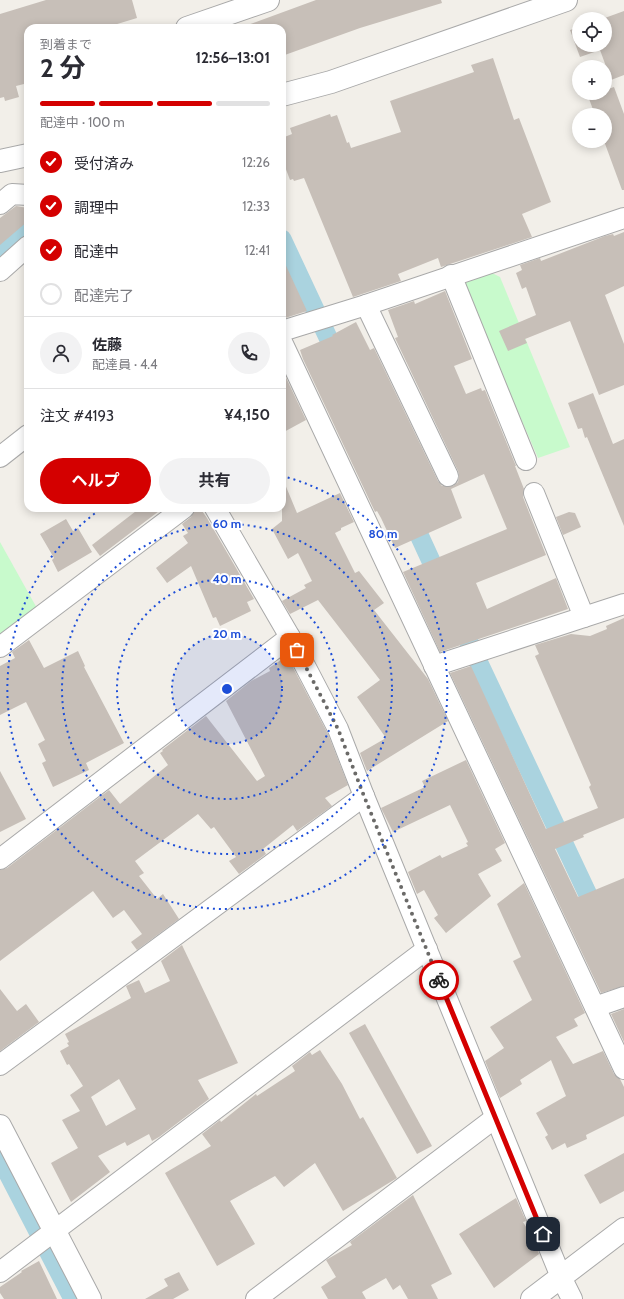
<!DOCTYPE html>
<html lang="ja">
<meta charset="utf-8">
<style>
:root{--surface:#fff;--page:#f2f2f3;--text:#2b2b33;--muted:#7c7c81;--line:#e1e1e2;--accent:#d40000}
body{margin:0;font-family:Cabin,"Noto Sans JP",sans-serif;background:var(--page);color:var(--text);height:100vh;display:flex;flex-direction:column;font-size:15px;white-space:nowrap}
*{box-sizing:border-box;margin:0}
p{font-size:13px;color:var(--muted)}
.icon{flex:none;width:22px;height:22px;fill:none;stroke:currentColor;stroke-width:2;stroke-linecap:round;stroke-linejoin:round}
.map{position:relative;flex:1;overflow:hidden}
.sheet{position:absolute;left:24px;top:24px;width:262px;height:488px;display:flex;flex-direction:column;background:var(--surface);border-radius:12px;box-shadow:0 2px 10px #0003}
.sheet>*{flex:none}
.fabs{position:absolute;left:572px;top:12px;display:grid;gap:8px}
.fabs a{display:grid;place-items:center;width:40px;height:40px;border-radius:50%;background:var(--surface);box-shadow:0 2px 10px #0003;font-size:20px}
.pin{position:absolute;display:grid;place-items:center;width:34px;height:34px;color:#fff;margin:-17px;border-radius:8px;box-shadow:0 2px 6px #0006}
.courier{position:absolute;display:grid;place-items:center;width:40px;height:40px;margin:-20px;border:3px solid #d40000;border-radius:50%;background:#fff;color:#222;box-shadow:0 1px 5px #0007}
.summary em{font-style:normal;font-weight:700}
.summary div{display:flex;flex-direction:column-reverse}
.summary{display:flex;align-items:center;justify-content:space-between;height:68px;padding:0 16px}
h1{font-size:26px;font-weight:700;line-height:30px}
.bar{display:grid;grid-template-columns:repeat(4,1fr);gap:6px 4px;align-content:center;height:48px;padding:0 16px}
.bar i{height:5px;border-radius:3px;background:var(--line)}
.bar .on{background:var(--accent)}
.bar p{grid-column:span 4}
.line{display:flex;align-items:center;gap:10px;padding:0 16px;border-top:1px solid var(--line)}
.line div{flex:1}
.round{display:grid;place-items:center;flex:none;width:42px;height:42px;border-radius:21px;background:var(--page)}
ol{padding:0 16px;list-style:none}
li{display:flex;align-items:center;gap:12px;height:44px}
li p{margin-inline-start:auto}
li .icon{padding:4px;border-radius:50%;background:var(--accent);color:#fff;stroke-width:4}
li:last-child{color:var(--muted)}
li i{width:22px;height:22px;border:2px solid var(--line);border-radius:50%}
.button{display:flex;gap:8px;margin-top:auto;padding:8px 16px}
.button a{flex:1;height:46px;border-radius:24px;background:var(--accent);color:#fff;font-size:16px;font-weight:700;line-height:46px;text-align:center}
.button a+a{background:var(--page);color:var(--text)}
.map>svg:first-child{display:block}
.park{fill:#c8facc}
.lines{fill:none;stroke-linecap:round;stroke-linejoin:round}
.canal{stroke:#aad3df;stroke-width:19}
.building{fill:#c7bfb8;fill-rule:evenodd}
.minor-casing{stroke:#a9a9a9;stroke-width:22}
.tertiary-casing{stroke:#a9a9a9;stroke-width:24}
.minor{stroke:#fff;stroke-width:20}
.tertiary{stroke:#fff;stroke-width:22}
.done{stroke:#6b6a68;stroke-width:4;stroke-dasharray:0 7.2}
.route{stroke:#d40000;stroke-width:5}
.ring{fill:none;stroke:#1d4ed8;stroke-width:2;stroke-dasharray:2 4}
.centre{fill:#1d4ed8;stroke:#fff;stroke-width:2}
.ring-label{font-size:12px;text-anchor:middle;font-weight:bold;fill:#1d4ed8;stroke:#fff;stroke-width:4;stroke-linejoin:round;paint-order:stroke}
</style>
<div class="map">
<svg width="624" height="1299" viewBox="0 0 624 1299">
<rect width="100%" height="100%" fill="#f2efe9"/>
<!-- park -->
<g class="park">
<path d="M490 272 500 277 570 447 538 458 462 283Z"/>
<path d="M0 542 43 619 0 650Z"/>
</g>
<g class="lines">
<!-- canal -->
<g class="canal">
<path d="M282 239 339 361"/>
<path d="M0 255 28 230"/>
<path d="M409 513 442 585"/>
<path d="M468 640 598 916"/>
<path d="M0 1158 73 1299"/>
</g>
</g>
<!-- building -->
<g class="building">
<path d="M46 0H132L137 18 104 28H28V83L16 86 19 97 5 101 4 97 0 98V14Z"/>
<path d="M316 0H441L442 3 360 28 282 56V28H245V26Z"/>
<path d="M624 11V75L611 80 600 50 580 57 570 30 579 27V45H605V19H602Z"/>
<path d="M493 58 514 120 519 118 551 202 522 214 532 237 441 267 438 258 398 274 401 281 353 297 304 178 294 181 293 179 290 180 284 164 286 163 282 152V138L292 134 290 128 330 114 331 117 337 115 347 143 349 142 351 148 401 132 390 101 474 72 471 65Z"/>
<path d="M614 87 624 114V190H622L604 141 605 115H595L588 96 597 93H605V90Z"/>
<path d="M16 206 28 208V221L0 245V218Z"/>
<path d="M624 232V286L605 295 624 344V385L599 395 570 321 525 339 527 343 508 351 499 331 536 315 526 287 522 289 516 273 522 270 520 265 540 258 541 261 605 236 613 234 614 236Z"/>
<path d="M282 257 307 311 282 319Z"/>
<path d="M445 291 472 359 454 366 466 394 481 388 482 391 485 390 516 466H515L524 489 523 497 546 555 476 583 487 609 556 578 568 609 440 652 403 572 507 529 484 474 451 489 462 518 395 548 381 518 377 511 375 512 303 359 300 350 333 336 332 335 356 322 370 350 374 348 438 481 442 486H453L458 482 459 476 458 471 395 338 398 337 388 310 414 301 415 304Z"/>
<path d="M282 369 306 420 282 433Z"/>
<path d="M593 393 613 444 624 439V526L587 437 585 438 582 428 578 429 568 403Z"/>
<path d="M282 477 297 513 340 493 354 522 341 528V530L335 533 355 573 359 571 384 603 374 610 428 679 448 721 367 771 360 753 386 738 357 697 380 680 318 600 290 614 282 601 306 588 304 585 312 581 298 553 288 559 272 529 282 521Z"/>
<path d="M140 508H163L100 556 92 545Z"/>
<path d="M195 508H200L207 518 254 599 247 602 251 611 220 626 216 617 213 618 191 566 167 583 156 568 188 543 183 536 188 533 182 524 191 517Z"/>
<path d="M569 512 575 513 581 527 563 535 556 517Z"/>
<path d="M66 519 73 531 78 528 92 552 58 572 52 560 54 558 40 534Z"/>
<path d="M624 618V818L583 835 584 837 555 849 578 897 624 878V986L601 993 450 673 471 666 546 829 598 808 589 787 591 785 535 656 539 654 535 645 571 634 590 636 607 629 606 626Z"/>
<path d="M29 640 44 668 78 651 85 666 84 667 124 743 86 763 89 770 53 787 42 763 46 761 38 744 45 740 26 702 0 715V666L15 658 12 652Z"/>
<path d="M287 656 328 734 348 785 325 798 332 806 297 831 293 825 263 849 266 854 239 874 229 861 236 857 214 827 211 829 198 814 135 861 144 873 139 876 157 899 163 894 179 919 137 950 131 942 142 934 124 910 113 918 93 891 0 961V870L7 868 109 790 120 804 168 765 160 753 163 751 162 750 206 716 257 781 265 776 226 701 251 681 270 671 269 668Z"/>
<path d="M466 760 505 843 495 849 502 861 478 874 491 896 446 933 434 918 438 915 424 890 417 894 408 872 440 855 442 858 468 846 466 843 468 842 450 805 393 832 381 808 425 787 422 781Z"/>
<path d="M0 771 26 819 0 832Z"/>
<path d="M524 883 585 1013 574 1019 578 1026 556 1037 573 1064 603 1051 614 1074 620 1079 624 1087V1116L586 1135 587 1139 567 1148 565 1143 552 1150 545 1137 548 1135 536 1113 566 1096 551 1060 520 1080 522 1084 500 1098 485 1061 504 1048 490 1027 532 1000 513 961 521 957 497 904Z"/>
<path d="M182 945 238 1063 198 1080 209 1099 159 1137 152 1141 149 1134 127 1146 125 1142 98 1156 110 1172 71 1202 51 1163 78 1148 62 1120 80 1111 70 1095 83 1086 69 1064 67 1065 60 1051 69 1046 67 1043 69 1042 65 1034 131 998 126 986 139 980 145 993 170 981 161 961ZM119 1079 136 1109 106 1126 91 1097Z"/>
<path d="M0 989 17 1011 26 1004 39 1022 0 1051Z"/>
<path d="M624 1009V1042L611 1014Z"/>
<path d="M365 1024 432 1146 417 1154 349 1033Z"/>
<path d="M320 1050 342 1084 360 1119 363 1117 397 1178 343 1211 315 1163 284 1187 275 1176 230 1201 255 1244 217 1266 165 1173 211 1146 202 1134 220 1120 221 1122 256 1094 257 1096 295 1071 292 1066 310 1052 312 1055Z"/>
<path d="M624 1153V1191L600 1204 584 1175Z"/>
<path d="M413 1195 452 1274 431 1285 438 1299H408L400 1285 393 1290 386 1278 362 1292 366 1299H328L321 1287 336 1277 326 1260 352 1245 350 1242Z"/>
<path d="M516 1198 526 1221 523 1222 531 1235 526 1238 537 1249 539 1254 494 1288 459 1234Z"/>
<path d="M39 1261 57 1299H4L0 1293V1287L22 1272 21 1271Z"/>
<path d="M179 1272 189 1290 173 1299H145L168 1286 164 1279Z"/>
</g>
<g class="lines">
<!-- minor casing -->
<g class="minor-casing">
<g id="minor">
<path d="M0 204 12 194 28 195"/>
<path d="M0 271 28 246"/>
<path d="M451 275 526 460"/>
<path d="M366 305 448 476"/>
<path d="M282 331 366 305 624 218"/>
<path d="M282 342 624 1069"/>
<path d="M0 457 28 435"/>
<path d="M534 493 584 617"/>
<path d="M215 508 290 637 338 729 364 796 561 1277 572 1299"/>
<path d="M0 647 184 508"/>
<path d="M434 666 624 604"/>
<path d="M0 859 290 637"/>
<path d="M595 1007 624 997"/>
<path d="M0 1065 364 796"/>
<path d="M0 1272 427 949"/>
<path d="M256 1299 495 1118"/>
</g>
</g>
<!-- tertiary casing -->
<g class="tertiary-casing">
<g id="tertiary">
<path d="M187 28 268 0"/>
<path d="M282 95 331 82 566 0"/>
<path d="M0 161 28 155"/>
<path d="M0 1126 90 1299"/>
<path d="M532 1299 624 1229"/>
</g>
</g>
<!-- minor -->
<use href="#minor" class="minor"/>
<!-- tertiary -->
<use href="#tertiary" class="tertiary"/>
</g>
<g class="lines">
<!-- done -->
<path class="done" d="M297 650 338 729 364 796 439 980"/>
<!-- route -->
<path class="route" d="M439 980 543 1234"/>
</g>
<!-- distance rings -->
<circle cx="227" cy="689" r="55" fill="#1d4ed8" fill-opacity=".12"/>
<g class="ring">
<circle cx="227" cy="689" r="55"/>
<circle cx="227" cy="689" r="110"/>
<circle cx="227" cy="689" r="165"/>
<path d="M282 476A220 220 0 1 1 101 509"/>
</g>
<circle cx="227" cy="689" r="6" class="centre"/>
<g class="ring-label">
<text x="227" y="528">60 m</text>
<text x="383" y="538">80 m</text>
<text x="227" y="583">40 m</text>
<text x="227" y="638">20 m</text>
</g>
</svg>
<div class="fabs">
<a><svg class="icon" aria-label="locate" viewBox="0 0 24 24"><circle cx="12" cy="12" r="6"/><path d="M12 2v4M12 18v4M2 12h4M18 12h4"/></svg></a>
<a>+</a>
<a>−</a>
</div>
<div class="pin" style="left:297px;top:650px;background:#ea580c"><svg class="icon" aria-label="bag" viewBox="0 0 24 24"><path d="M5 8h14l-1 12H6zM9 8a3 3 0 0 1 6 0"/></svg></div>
<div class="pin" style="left:543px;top:1234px;background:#1f2937"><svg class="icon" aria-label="home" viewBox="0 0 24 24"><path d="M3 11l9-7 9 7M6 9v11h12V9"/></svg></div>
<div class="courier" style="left:439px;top:980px"><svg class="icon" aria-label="bike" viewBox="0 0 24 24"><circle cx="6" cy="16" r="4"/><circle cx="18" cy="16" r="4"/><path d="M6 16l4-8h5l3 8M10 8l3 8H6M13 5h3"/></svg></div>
<section class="sheet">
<div class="summary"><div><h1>2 分</h1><p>到着まで</p></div><em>12:56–13:01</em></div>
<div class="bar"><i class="on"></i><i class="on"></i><i class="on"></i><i></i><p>配達中 · 100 m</p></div>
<ol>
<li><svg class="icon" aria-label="check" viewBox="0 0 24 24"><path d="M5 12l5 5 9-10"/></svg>受付済み<p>12:26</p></li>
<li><svg class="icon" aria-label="check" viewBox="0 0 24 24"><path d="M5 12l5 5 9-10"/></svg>調理中<p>12:33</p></li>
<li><svg class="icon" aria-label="check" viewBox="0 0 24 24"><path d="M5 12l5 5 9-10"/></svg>配達中<p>12:41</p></li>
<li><i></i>配達完了</li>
</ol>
<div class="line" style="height:72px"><a class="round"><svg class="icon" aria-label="person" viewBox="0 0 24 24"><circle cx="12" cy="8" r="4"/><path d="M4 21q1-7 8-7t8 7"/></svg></a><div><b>佐藤</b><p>配達員 · 4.4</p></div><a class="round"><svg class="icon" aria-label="phone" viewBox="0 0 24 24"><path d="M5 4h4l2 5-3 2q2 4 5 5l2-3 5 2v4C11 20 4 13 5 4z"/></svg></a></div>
<div class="line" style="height:52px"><div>注文 #4193</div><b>¥4,150</b></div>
<div class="button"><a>ヘルプ</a><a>共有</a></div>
</section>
</div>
